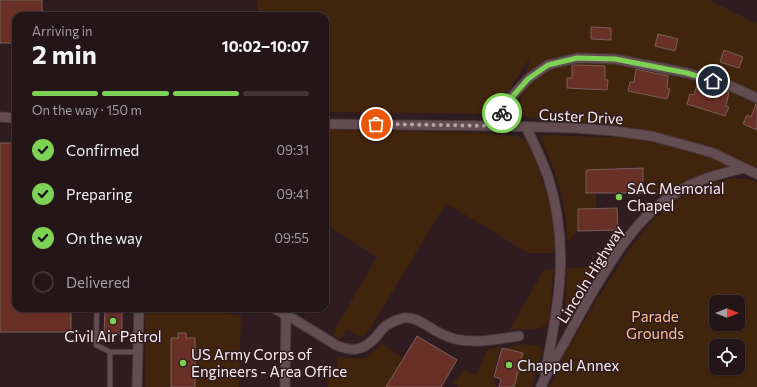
<!DOCTYPE html>
<meta charset="utf-8">
<style>
:root{--surface:#231518;--page:#2f2225;--text:#f1f3f6;--muted:#a39fa2;--line:#403437;--accent:#7dd154}
body{margin:0;font-family:Commissioner,sans-serif;background:var(--page);color:var(--text);height:100vh;display:flex;flex-direction:column;font-size:15px;white-space:nowrap}
*{box-sizing:border-box;margin:0}
p{font-size:13px;color:var(--muted)}
.icon{flex:none;width:22px;height:22px;fill:none;stroke:currentColor;stroke-width:2;stroke-linecap:round;stroke-linejoin:round}
.map{position:relative;flex:1;overflow:hidden}
.details{position:absolute;left:12px;top:12px;width:317px;height:300px;display:flex;flex-direction:column;background:var(--surface);border-radius:12px;box-shadow:0 1px 3px #0004,0 0 0 1px var(--line)}
.details>*{flex:none}
.needle{width:26px;rotate:90deg}
.fabs{position:absolute;left:709px;top:295px;display:grid;gap:8px}
.fabs a{display:grid;place-items:center;width:36px;height:36px;border-radius:8px;background:var(--surface);box-shadow:0 1px 3px #0004,0 0 0 1px var(--line);font-size:20px}
.pin{position:absolute;display:grid;place-items:center;width:34px;height:34px;color:#fff;margin:-17px;border:2px solid #fff;border-radius:50%;box-shadow:0 1px 4px #0007}
.courier{position:absolute;display:grid;place-items:center;width:40px;height:40px;margin:-20px;border:3px solid #7dd154;border-radius:50%;background:#fff;color:#222;box-shadow:0 1px 5px #0007}
.overview em{font-style:normal;font-weight:700}
.overview div{display:flex;flex-direction:column-reverse}
.overview{display:flex;align-items:center;justify-content:space-between;height:68px;padding:0 20px}
h1{font-size:26px;font-weight:700;line-height:30px}
.bar{display:grid;grid-template-columns:repeat(4,1fr);gap:6px 4px;align-content:center;height:48px;padding:0 20px}
.bar i{height:5px;border-radius:3px;background:var(--line)}
.bar .current{background:var(--accent)}
.bar p{grid-column:span 4}
ol{padding:0 20px;list-style:none}
li{display:flex;align-items:center;gap:12px;height:44px}
li p{margin-inline-start:auto}
li .icon{padding:4px;border-radius:50%;background:var(--accent);color:#111;stroke-width:4}
li:last-child{color:var(--muted)}
li i{width:22px;height:22px;border:2px solid var(--line);border-radius:50%}
.map>svg:first-child{display:block}
.green{fill:#41240c;fill-rule:evenodd}
.building{fill:#693027;stroke:#77605c}
.lines{fill:none;stroke-linecap:round;stroke-linejoin:round}
.service-casing{stroke:#48393c;stroke-width:6}
.minor-casing{stroke:#48393c;stroke-width:11}
.service{stroke:#644d52;stroke-width:4.5}
.minor{stroke:#644d52;stroke-width:9}
.done{stroke:#b3a3a7;stroke-width:4;stroke-dasharray:0 7.2}
.route{stroke:#7dd154;stroke-width:5}
.poi-dot{fill:#7dd154;stroke:#2f1c20;stroke-width:1.5}
.labels{text-anchor:middle;dominant-baseline:central;stroke-width:3;stroke-linejoin:round;paint-order:stroke}
.street-label{font-size:15px;fill:#faecef;stroke:#2f1c20}
.poi-label{font-size:15px;fill:#faecef;stroke:#2f1c20;text-anchor:start}
.park-label{font-size:15px;fill:#ffc296;stroke:#2f1c20}
</style>
<div class="map">
<svg width="757" height="387" viewBox="0 0 757 387">
<rect width="100%" height="100%" fill="#2f1c20"/>
<!-- green -->
<g class="green">
<path d="M258 0H709L757 24V180L741 173 651 197 640 167 586 170V193H596V209H578V231L568 241 562 194 551 162 540 137 544 135 630 138 626 127 517 116 530 58 493 114 325 112V16H258Z"/>
<path d="M325 130 483 133 517 136 526 141 536 161 550 206 555 239 554 253H528L446 203 370 329 362 338 347 329 340 340 333 335 336 327 377 257 325 224Z"/>
<path d="M731 179H746L757 182V387H550L562 359 591 309 630 248 652 221 679 199 696 188 715 182ZM716 302H738V324H716ZM716 346H738V368H716Z"/>
<path d="M598 267 570 315 565 319 567 268Z"/>
<path d="M553 269 551 302 549 323 538 329 509 330 544 270Z"/>
<path d="M145 308H202L241 316 239 387H145Z"/>
<path d="M382 344 403 357 386 387H328V367H338L337 356 346 358H367Z"/>
<path d="M521 344 539 346 542 352 532 387H513L523 353 503 348Z"/>
<path d="M500 347 493 377 496 387H458L453 383 464 370 476 375 488 349Z"/>
</g>
<!-- building -->
<g class="building">
<path d="M0 0H42V16H16V43H0Z"/>
<path d="M591 27 611 28V40L591 39Z"/>
<path d="M658 34 678 39 675 51 655 46Z"/>
<path d="M724 50 743 57 739 68 720 62Z"/>
<path d="M572 65H576L605 66V80H608L607 90 567 88V78H572Z"/>
<path d="M636 69 668 76 667 88 670 89 667 99 628 91 630 82H634Z"/>
<path d="M698 82 729 92 726 106 729 107 725 116 687 104 690 94 694 95Z"/>
<path d="M756 104H757V130L743 124 747 115 751 117Z"/>
<path d="M0 143H16V308H71V332H0Z"/>
<path d="M643 168V193H586V170Z"/>
<path d="M617 208 618 230 578 231V209Z"/>
<path d="M105 308H122V334L104 333Z"/>
<path d="M178 333H186V338H195V387H171V338H178Z"/>
<path d="M417 336 457 360 441 387H386Z"/>
<path d="M502 348 523 353 514 387H499L501 379 494 377Z"/>
</g>
<g class="lines">
<!-- service casing -->
<g class="service-casing">
<g id="service">
<path d="M97 308 96 345 110 352"/>
<path d="M110 387V352H138"/>
</g>
</g>
<!-- minor casing -->
<g class="minor-casing">
<g id="minor">
<path d="M0 117 16 118"/>
<path d="M325 124 497 126 575 128 614 131 651 136 681 144 713 153 757 174"/>
<path d="M497 126 504 105 528 79 548 65 577 58 615 59 687 73 726 84 757 98"/>
<path d="M526 127C534 143 542 160 548 177 570 245 559 305 545 373"/>
<path d="M273 308 292 318 336 345C352 352 362 351 375 338 379 334 382 328 387 325 392 322 399 319 404 318 416 316 428 327 438 332 443 335 449 337 455 339 476 344 497 339 519 336"/>
<path d="M137 387 139 308"/>
<path d="M285 387 286 315"/>
<path d="M541 387C548 369 559 353 568 336 580 314 592 292 606 270 624 241 644 213 674 194 695 180 719 174 744 168"/>
</g>
</g>
<!-- service -->
<use href="#service" class="service"/>
<!-- minor -->
<use href="#minor" class="minor"/>
</g>
<g class="lines">
<!-- done -->
<path class="done" d="M376 124 497 126 502 113"/>
<!-- route -->
<path class="route" d="M502 113 504 106 528 79 548 65 577 58 615 59 687 73 713 81"/>
</g>
<!-- markers -->
<g class="poi-dot">
<circle cx="619" cy="197" r="4"/>
<circle cx="113" cy="321" r="4"/>
<circle cx="183" cy="363" r="4"/>
<circle cx="509" cy="365" r="4"/>
</g>
<g class="labels">
<!-- street labels -->
<g class="street-label">
<text transform="translate(581 116) rotate(3)">Custer Drive</text>
<text transform="translate(590 274) rotate(-58)">Lincoln Highway</text>
</g>
<!-- poi labels -->
<g class="poi-label">
<text x="627" y="188">SAC Memorial<tspan x="627" dy="17">Chapel</tspan></text>
<text x="113" y="336" text-anchor="middle">Civil Air Patrol</text>
<text x="191" y="354">US Army Corps of<tspan x="191" dy="17">Engineers - Area Office</tspan></text>
<text x="517" y="365">Chappel Annex</text>
</g>
<!-- park labels -->
<g class="park-label">
<text x="655" y="316">Parade<tspan x="655" dy="17">Grounds</tspan></text>
</g>
</g>
</svg>
<div class="fabs">
<a><svg class="needle" viewBox="-14 -14 28 28"><path d="M0-13l5 13h-10z" fill="#e53935"/><path d="M0 13l5-13h-10z" fill="#a39fa2"/></svg></a>
<a><svg class="icon" aria-label="locate" viewBox="0 0 24 24"><circle cx="12" cy="12" r="6"/><path d="M12 2v4M12 18v4M2 12h4M18 12h4"/></svg></a>
</div>
<div class="pin" style="left:376px;top:124px;background:#ea580c"><svg class="icon" aria-label="bag" viewBox="0 0 24 24"><path d="M5 8h14l-1 12H6zM9 8a3 3 0 0 1 6 0"/></svg></div>
<div class="pin" style="left:713px;top:81px;background:#1f2937"><svg class="icon" aria-label="home" viewBox="0 0 24 24"><path d="M3 11l9-7 9 7M6 9v11h12V9"/></svg></div>
<div class="courier" style="left:502px;top:113px"><svg class="icon" aria-label="bike" viewBox="0 0 24 24"><circle cx="6" cy="16" r="4"/><circle cx="18" cy="16" r="4"/><path d="M6 16l4-8h5l3 8M10 8l3 8H6M13 5h3"/></svg></div>
<section class="details">
<div class="overview"><div><h1>2 min</h1><p>Arriving in</p></div><em>10:02–10:07</em></div>
<div class="bar"><i class="current"></i><i class="current"></i><i class="current"></i><i></i><p>On the way · 150 m</p></div>
<ol>
<li><svg class="icon" aria-label="check" viewBox="0 0 24 24"><path d="M5 12l5 5 9-10"/></svg>Confirmed<p>09:31</p></li>
<li><svg class="icon" aria-label="check" viewBox="0 0 24 24"><path d="M5 12l5 5 9-10"/></svg>Preparing<p>09:41</p></li>
<li><svg class="icon" aria-label="check" viewBox="0 0 24 24"><path d="M5 12l5 5 9-10"/></svg>On the way<p>09:55</p></li>
<li><i></i>Delivered</li>
</ol>
</section>
</div>
